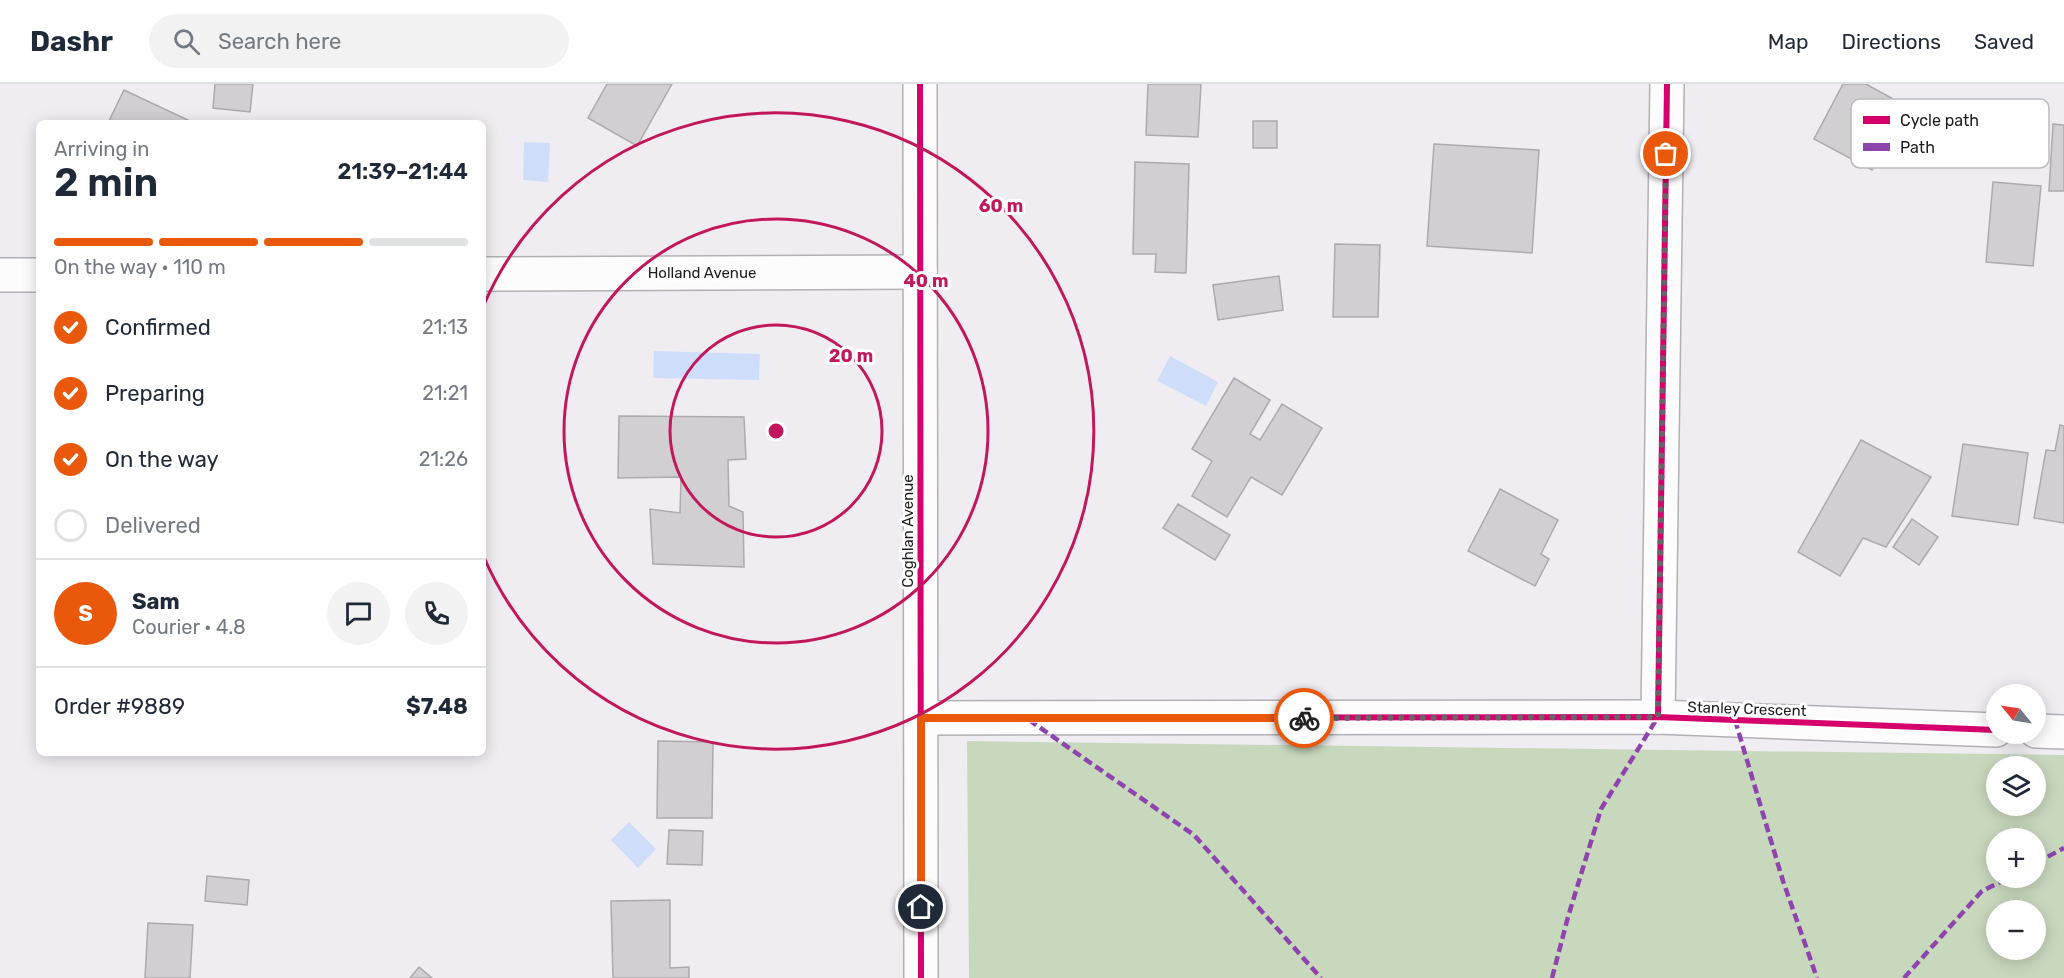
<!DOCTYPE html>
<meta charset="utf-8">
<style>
:root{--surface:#fff;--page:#f2f2f3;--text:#1f2937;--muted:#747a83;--line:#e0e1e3;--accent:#ea580c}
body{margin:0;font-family:Rubik,sans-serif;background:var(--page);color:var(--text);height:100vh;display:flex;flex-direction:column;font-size:22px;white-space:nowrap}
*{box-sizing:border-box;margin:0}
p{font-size:20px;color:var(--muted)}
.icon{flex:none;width:33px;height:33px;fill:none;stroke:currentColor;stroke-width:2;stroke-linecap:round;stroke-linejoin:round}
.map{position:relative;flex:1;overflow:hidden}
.details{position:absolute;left:36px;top:36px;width:450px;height:636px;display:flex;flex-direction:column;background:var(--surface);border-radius:9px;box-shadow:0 3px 15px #0003}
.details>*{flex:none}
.needle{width:39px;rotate:300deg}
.controls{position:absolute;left:1986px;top:600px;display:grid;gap:12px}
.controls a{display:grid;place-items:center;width:60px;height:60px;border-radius:50%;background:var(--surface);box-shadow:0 3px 15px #0003;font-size:30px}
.pin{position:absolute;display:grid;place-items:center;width:51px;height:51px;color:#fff;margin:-26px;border:3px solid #fff;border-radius:50%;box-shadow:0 2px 6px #0007}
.courier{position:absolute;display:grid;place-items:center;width:60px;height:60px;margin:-30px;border:4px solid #ea580c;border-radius:50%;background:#fff;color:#222;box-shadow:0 2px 8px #0007}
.overview em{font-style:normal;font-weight:600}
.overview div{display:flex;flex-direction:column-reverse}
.overview{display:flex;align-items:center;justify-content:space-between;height:102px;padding:0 18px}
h1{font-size:39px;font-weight:600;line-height:45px}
.bar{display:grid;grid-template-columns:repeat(4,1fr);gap:9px 6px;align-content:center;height:72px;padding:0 18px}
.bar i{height:8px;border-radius:4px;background:var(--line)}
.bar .on{background:var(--accent)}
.bar p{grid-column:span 4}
.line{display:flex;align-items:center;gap:15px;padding:0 18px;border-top:2px solid var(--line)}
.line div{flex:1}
.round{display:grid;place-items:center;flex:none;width:63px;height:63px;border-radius:32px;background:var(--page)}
ol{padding:0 18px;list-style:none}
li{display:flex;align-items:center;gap:18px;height:66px}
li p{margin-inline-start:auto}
li .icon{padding:6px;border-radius:50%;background:var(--accent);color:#fff;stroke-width:4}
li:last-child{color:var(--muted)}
li i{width:33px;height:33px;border:3px solid var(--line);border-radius:50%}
header{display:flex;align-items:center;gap:36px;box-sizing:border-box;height:84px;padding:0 30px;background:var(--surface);border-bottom:2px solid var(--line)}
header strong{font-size:28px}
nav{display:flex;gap:33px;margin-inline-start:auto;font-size:21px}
.search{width:420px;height:54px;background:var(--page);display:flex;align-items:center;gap:15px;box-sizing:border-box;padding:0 21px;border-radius:33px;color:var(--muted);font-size:22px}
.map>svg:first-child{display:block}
.green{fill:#c8d8bd;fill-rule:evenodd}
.water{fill:#cedefa}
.building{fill:#d2cfd3;stroke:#acaaae;stroke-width:1.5}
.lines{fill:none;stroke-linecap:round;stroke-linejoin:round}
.minor-casing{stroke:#b3b0b5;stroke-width:36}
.minor{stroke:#fdfcfd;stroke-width:33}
.quiet{stroke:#8e44ad;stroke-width:4.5;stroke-dasharray:9 4.5;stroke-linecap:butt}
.cycleway-casing{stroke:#fff;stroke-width:10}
.cycleway{stroke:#d6006c;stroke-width:6}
.done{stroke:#686469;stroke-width:6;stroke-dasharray:0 10.8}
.route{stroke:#ea580c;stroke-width:8}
.ring{fill:none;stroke:#c2185b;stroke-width:3}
.labels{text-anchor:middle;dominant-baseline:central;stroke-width:6;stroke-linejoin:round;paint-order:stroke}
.street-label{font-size:15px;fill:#1e1b1f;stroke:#fff}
.key{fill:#fff;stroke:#bcbbbc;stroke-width:1.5}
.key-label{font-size:16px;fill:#1e1b1f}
.centre{fill:#c2185b;stroke:#fff;stroke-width:3}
.ring-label{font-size:18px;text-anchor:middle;font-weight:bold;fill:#c2185b;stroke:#fff;stroke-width:6;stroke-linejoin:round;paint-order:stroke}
</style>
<header>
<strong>Dashr</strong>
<div class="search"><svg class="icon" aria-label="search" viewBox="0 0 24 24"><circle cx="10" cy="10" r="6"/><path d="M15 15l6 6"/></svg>Search here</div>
<nav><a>Map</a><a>Directions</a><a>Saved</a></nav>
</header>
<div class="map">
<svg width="2064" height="894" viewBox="0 0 2064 894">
<rect width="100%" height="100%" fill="#f0edf2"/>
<!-- green -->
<path class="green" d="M967 657 2064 671V894H969ZM1996 682H2036V722H1996ZM1996 754H2036V794H1996ZM1996 826H2036V866H1996Z"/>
<!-- water -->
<g class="water">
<path d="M524 58 550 59 548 98 523 96Z"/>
<path d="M654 267 760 270 759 296 653 294Z"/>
<path d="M1170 272 1218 298 1206 322 1157 297Z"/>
<path d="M629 738 656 765 638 784 611 756Z"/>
</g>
<!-- building -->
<g class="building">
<path d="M215 0H253L250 28 213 24Z"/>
<path d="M607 0H672L637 62 588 34Z"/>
<path d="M1148 0H1201L1198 53 1146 51Z"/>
<path d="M1843 0H1866L1906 22 1872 86 1814 55Z"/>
<path d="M124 6 194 39H108Z"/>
<rect x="1253" y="37" width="24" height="27"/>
<path d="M2053 40 2064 41V107H2049Z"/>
<path d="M1434 60 1539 66 1532 169 1427 162Z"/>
<path d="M1135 78 1189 80 1186 189 1155 188 1156 170H1133Z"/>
<path d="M1993 98 2041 102 2033 182 1986 178Z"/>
<path d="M1335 160 1380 161 1378 233H1333Z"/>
<path d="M1279 192 1283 226 1218 236 1213 201Z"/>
<path d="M1234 294 1270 316 1250 350 1260 356 1282 320 1322 344 1282 411 1251 393 1227 433 1192 412 1212 377 1192 365Z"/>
<path d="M619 332 744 333 746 375 728 376 729 422 743 428 744 483 653 480 650 425 680 429 681 393 618 394Z"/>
<path d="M2060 341 2064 342V439L2034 434 2046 366 2055 367Z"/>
<path d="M1861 356 1931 393 1886 463 1863 454 1840 492 1798 468Z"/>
<path d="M1963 360 2028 369 2018 441 1952 432Z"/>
<path d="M1500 405 1558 436 1541 470 1549 475 1535 502 1468 467Z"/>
<path d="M1178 420 1230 451 1215 476 1163 444Z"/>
<path d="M1912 435 1938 453 1919 481 1893 463Z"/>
<path d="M658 657 713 658 712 734H657Z"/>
<path d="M669 746 703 747 702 781 667 780Z"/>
<path d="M207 792 249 796 247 821 205 817Z"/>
<path d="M670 816V884L689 883V894H613L611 817Z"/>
<path d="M148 839 193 841 190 894H145Z"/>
<path d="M419 883 432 894H410Z"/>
</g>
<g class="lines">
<!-- minor casing -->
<g class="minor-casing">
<g id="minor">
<path d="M920 0 921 894"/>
<path d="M483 190 920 188"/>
<path d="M0 191H39"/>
<path d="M1658 633 1667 0"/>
<path d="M921 634 1658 633 1996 646"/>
<path d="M2036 647 2064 648"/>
</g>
</g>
<!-- minor -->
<use href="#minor" class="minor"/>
<!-- quiet -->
<g class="quiet">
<path d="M1029 636 1194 751 1321 894"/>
<path d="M1735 636 1783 797 1817 894"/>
<path d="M2036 779 2064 764"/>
<path d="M1552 894 1568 833 1601 725 1658 633"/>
<path d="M1904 894 1982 807 2008 794"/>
</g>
<!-- cycleway casing -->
<g class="cycleway-casing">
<g id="cycleway">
<path d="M920 0 921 894"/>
<path d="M1658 633 1667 0"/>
<path d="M921 634 1658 633 1996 646"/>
</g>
</g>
<!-- cycleway -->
<use href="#cycleway" class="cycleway"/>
</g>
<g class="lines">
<!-- done -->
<path class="done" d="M1304 634 1658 633 1666 70"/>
<!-- route -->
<path class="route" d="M921 823V634H1304"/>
</g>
<!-- distance rings -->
<g class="ring">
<circle cx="776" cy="347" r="106"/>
<circle cx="776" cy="347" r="212"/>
<path d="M483 223A318 318 0 1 1 483 471"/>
</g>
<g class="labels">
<!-- street labels -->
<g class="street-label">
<text x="702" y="189">Holland Avenue</text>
<text transform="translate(908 447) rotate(-90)">Coghlan Avenue</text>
<text transform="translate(1747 625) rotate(2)">Stanley Crescent</text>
</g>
</g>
<!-- legend -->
<rect x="1851" y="15" width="198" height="69" rx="9" class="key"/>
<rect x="1863" y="32" width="27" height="8" fill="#d6006c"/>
<rect x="1863" y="59" width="27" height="8" fill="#8e44ad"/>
<g class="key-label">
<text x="1900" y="42">Cycle path</text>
<text x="1900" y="69">Path</text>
</g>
<circle cx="776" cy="347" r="9" class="centre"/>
<g class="ring-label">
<text x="1001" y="128">60 m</text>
<text x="926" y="203">40 m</text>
<text x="851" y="278">20 m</text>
</g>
</svg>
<div class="controls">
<a><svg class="needle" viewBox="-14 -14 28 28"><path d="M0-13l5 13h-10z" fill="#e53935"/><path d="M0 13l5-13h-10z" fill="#747a83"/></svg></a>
<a><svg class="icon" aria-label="layers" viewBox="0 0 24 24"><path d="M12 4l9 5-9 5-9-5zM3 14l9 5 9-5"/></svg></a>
<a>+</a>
<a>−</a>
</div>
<div class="pin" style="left:1666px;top:70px;background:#ea580c"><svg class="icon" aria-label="bag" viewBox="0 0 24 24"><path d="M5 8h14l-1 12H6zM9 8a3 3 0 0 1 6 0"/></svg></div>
<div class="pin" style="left:921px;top:823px;background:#1f2937"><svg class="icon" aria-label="home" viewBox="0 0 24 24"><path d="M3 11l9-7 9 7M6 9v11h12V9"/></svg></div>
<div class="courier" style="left:1304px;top:634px"><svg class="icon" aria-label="bike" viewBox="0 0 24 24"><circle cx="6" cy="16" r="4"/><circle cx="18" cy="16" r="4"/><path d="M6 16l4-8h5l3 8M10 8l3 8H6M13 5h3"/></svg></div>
<section class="details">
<div class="overview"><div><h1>2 min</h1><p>Arriving in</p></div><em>21:39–21:44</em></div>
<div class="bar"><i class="on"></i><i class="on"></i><i class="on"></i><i></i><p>On the way · 110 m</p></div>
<ol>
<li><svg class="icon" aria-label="check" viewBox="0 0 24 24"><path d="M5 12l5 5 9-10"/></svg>Confirmed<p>21:13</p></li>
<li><svg class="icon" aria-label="check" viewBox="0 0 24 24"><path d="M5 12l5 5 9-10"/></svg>Preparing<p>21:21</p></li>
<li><svg class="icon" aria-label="check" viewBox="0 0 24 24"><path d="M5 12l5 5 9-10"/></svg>On the way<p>21:26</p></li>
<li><i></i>Delivered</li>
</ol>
<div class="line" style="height:108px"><b class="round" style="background:var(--accent);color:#fff">S</b><div><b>Sam</b><p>Courier · 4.8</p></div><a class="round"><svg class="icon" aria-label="chat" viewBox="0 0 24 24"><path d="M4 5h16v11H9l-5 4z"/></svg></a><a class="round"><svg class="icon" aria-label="phone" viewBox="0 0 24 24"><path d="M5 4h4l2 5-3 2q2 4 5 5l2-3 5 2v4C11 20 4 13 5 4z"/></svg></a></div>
<div class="line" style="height:78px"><div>Order #9889</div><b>$7.48</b></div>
</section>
</div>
